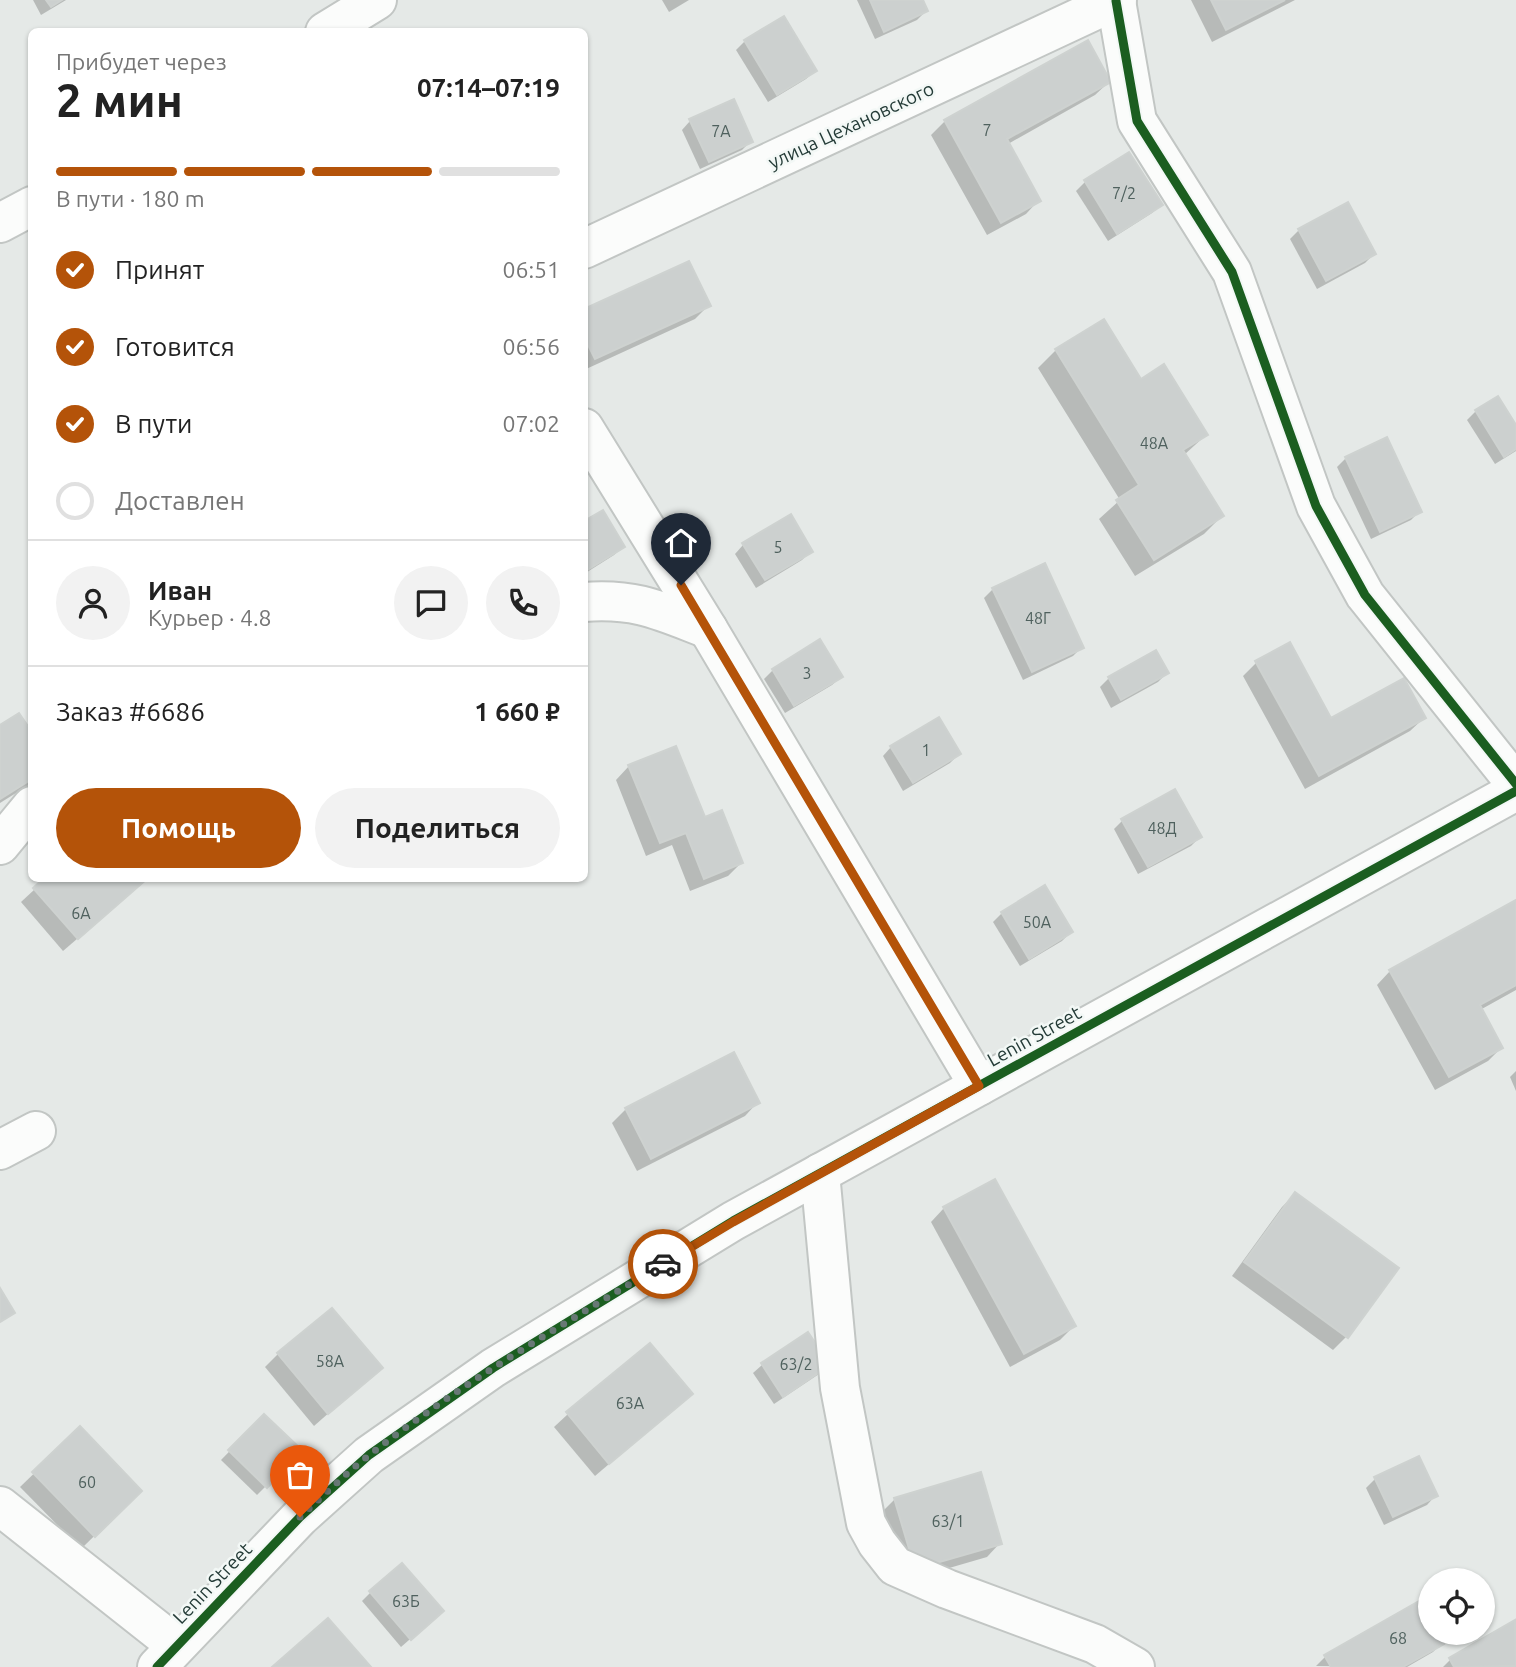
<!DOCTYPE html>
<html lang="ru">
<meta charset="utf-8">
<style>
:root{--surface:#fff;--page:#f2f2f2;--text:#222;--muted:#767676;--line:#e0e0e0;--accent:#b45309}
body{margin:0;font-family:Ubuntu,sans-serif;background:var(--page);color:var(--text);height:100vh;display:flex;flex-direction:column;font-size:26px;white-space:nowrap}
*{box-sizing:border-box;margin:0}
p{font-size:23px;color:var(--muted)}
.icon{flex:none;width:38px;height:38px;fill:none;stroke:currentColor;stroke-width:2;stroke-linecap:round;stroke-linejoin:round}
.map{position:relative;flex:1;overflow:hidden}
.drawer{position:absolute;left:28px;top:28px;width:560px;height:854px;display:flex;flex-direction:column;background:var(--surface);border-radius:10px;box-shadow:0 2px 5px #0004}
.drawer>*{flex:none}
.tools{position:absolute;left:1418px;top:1568px;display:grid;gap:14px}
.tools a{display:grid;place-items:center;width:77px;height:77px;border-radius:50%;background:var(--surface);box-shadow:0 2px 5px #0004;font-size:35px}
.pin{position:absolute;display:grid;place-items:center;width:60px;height:60px;color:#fff;margin:-72px -30px;border-radius:50% 50% 50% 0;rotate:-45deg;box-shadow:0 0 7px #0007}
.pin .icon{rotate:45deg}
.courier{position:absolute;display:grid;place-items:center;width:70px;height:70px;margin:-35px;border:5px solid #b45309;border-radius:50%;background:#fff;color:#222;box-shadow:0 2px 9px #0007}
.headline em{font-style:normal;font-weight:700}
.headline div{display:flex;flex-direction:column-reverse}
.headline{display:flex;align-items:center;justify-content:space-between;height:119px;padding:0 28px}
h1{font-size:46px;font-weight:700;line-height:52px}
.bar{display:grid;grid-template-columns:repeat(4,1fr);gap:10px 7px;align-content:center;height:84px;padding:0 28px}
.bar i{height:9px;border-radius:5px;background:var(--line)}
.bar .selected{background:var(--accent)}
.bar p{grid-column:span 4}
.line{display:flex;align-items:center;gap:18px;padding:0 28px;border-top:2px solid var(--line)}
.line div{flex:1}
.round{display:grid;place-items:center;flex:none;width:74px;height:74px;border-radius:37px;background:var(--page)}
ol{padding:0 28px;list-style:none}
li{display:flex;align-items:center;gap:21px;height:77px}
li p{margin-inline-start:auto}
li .icon{padding:7px;border-radius:50%;background:var(--accent);color:#fff;stroke-width:4}
li:last-child{color:var(--muted)}
li i{width:38px;height:38px;border:4px solid var(--line);border-radius:50%}
.button{display:flex;gap:14px;margin-top:auto;padding:14px 28px}
.button a{flex:1;height:80px;border-radius:42px;background:var(--accent);color:#fff;font-size:28px;font-weight:700;line-height:80px;text-align:center}
.button a+a{background:var(--page);color:var(--text)}
.map>svg:first-child{display:block}
.shadow{fill:#0003}
.building{fill:#ccd0cf;stroke:#ced2d0;stroke-width:2}
.lines{fill:none;stroke-linecap:round;stroke-linejoin:round}
.minor-casing{stroke:#c2c6c4;stroke-width:42}
.tertiary-casing{stroke:#c2c6c4;stroke-width:42}
.minor{stroke:#fbfcfb;stroke-width:38}
.tertiary{stroke:#fbfcfb;stroke-width:38}
.cycleway-casing{stroke:#f3f8f6;stroke-width:13}
.cycleway{stroke:#1b5e20;stroke-width:9}
.done{stroke:#687875;stroke-width:7;stroke-dasharray:0 12.6}
.route{stroke:#b45309;stroke-width:9}
.labels{text-anchor:middle;dominant-baseline:central;stroke-width:5;stroke-linejoin:round;paint-order:stroke}
.number-label{font-size:16px;fill:#4f615e}
.street-label{font-size:19px;fill:#243b37;stroke:#f3f8f6}
</style>
<div class="map">
<svg width="1516" height="1667" viewBox="0 0 1516 1667">
<rect width="100%" height="100%" fill="#e5e9e7"/>
<!-- shadow -->
<g class="shadow">
<path d="M33 0H66L41 15Z"/>
<path d="M662 0H689L669 12Z"/>
<path d="M857 0H921L926 11 917 20 875 39Z"/>
<path d="M1191 0H1295L1212 42Z"/>
<path d="M745 41 815 71 806 79 768 102 736 50Z"/>
<path d="M1109 82 1095 95 1008 144 1039 200 1026 214 987 235 931 135 945 121Z"/>
<path d="M690 121 751 141 742 150 700 169 682 130Z"/>
<path d="M1085 182 1161 205 1152 213 1108 241 1076 191Z"/>
<path d="M1347 204 1374 254 1365 263 1317 289 1290 239 1299 230Z"/>
<path d="M708 306 695 319 584 370V311Z"/>
<path d="M1056 350 1141 381 1206 435 1184 455 1222 516 1204 534 1135 576 1099 519 1120 500 1038 368Z"/>
<path d="M1476 411 1516 428V451L1495 464 1467 420Z"/>
<path d="M1346 458 1420 511 1411 520 1371 539 1337 467Z"/>
<path d="M584 523 623 547 614 555 584 574Z"/>
<path d="M743 545 811 551 802 560 756 588 735 554Z"/>
<path d="M993 589 1082 647 1073 656 1023 680 984 598Z"/>
<path d="M1257 662 1331 720 1424 718 1410 731 1305 789 1243 676Z"/>
<path d="M773 670 841 677 832 685 785 713 764 679Z"/>
<path d="M1167 673 1158 682 1111 708 1100 687 1109 678Z"/>
<path d="M0 727 32 736V783L0 803Z"/>
<path d="M891 747 959 754 950 763 903 791 883 756Z"/>
<path d="M629 766 704 820 741 863 728 876 690 891 672 845 646 856 616 780Z"/>
<path d="M1122 821 1200 837 1191 846 1138 874 1114 829Z"/>
<path d="M35 889 134 890 63 951 21 902Z"/>
<path d="M1516 902V990L1480 1010 1501 1048 1488 1061 1435 1090 1377 985 1390 971Z"/>
<path d="M1002 913 1071 932 1062 941 1020 966 993 922Z"/>
<path d="M1516 1071V1091L1510 1077Z"/>
<path d="M758 1102 745 1116 637 1171 612 1123 626 1109Z"/>
<path d="M1295 1194 1346 1337 1333 1350 1232 1276 1282 1207Z"/>
<path d="M944 1208 1074 1326 1060 1340 1010 1367 931 1222Z"/>
<path d="M807 1334 828 1365 819 1374 774 1404 753 1373 762 1365Z"/>
<path d="M278 1354 380 1368 314 1426 265 1367Z"/>
<path d="M691 1394 595 1476 554 1427 568 1414Z"/>
<path d="M264 1416 301 1451 257 1495 221 1460Z"/>
<path d="M80 1429 140 1491 81 1549 20 1487Z"/>
<path d="M1375 1479 1435 1496 1427 1505 1384 1525 1366 1488Z"/>
<path d="M895 1499 1000 1543 987 1557 901 1582 881 1513Z"/>
<path d="M371 1592 432 1620 401 1647 362 1601Z"/>
<path d="M1514 1622 1516 1625V1667H1443L1450 1660Z"/>
<path d="M1430 1633H1436L1442 1643 1433 1652 1407 1667 1316 1666 1325 1657Z"/>
</g>
<!-- building -->
<g class="building">
<path d="M46 0H62L51 7Z"/>
<path d="M870 0H923L928 11 884 32Z"/>
<path d="M1211 0H1285L1226 30Z"/>
<path d="M784 16 817 71 777 95 744 40Z"/>
<path d="M1088 40 1111 82 1007 139 1041 201 1001 223 944 120Z"/>
<path d="M734 99 753 142 709 162 689 119Z"/>
<path d="M1129 152 1163 205 1117 234 1084 180Z"/>
<path d="M1348 202 1376 254 1326 281 1298 229Z"/>
<path d="M689 261 711 306 595 359 584 337V309Z"/>
<path d="M1104 319 1141 379 1164 364 1208 435 1183 450 1224 516 1154 560 1116 500 1139 485 1055 349Z"/>
<path d="M1498 396 1516 425V449L1504 457 1475 410Z"/>
<path d="M1387 437 1422 512 1380 532 1345 457Z"/>
<path d="M603 510 625 547 584 572V521Z"/>
<path d="M791 514 813 552 765 580 742 543Z"/>
<path d="M1045 563 1084 648 1032 672 992 588Z"/>
<path d="M820 639 843 677 794 706 772 669Z"/>
<path d="M1290 642 1331 718 1404 678 1426 718 1319 776 1255 661Z"/>
<path d="M1156 650 1169 673 1121 700 1108 677Z"/>
<path d="M19 713 32 732V779L0 799V725Z"/>
<path d="M939 717 961 754 913 783 890 746Z"/>
<path d="M676 746 705 817 722 810 743 863 704 879 686 833 660 843 628 765Z"/>
<path d="M1175 789 1202 837 1148 867 1121 819Z"/>
<path d="M44 878H148L78 939 33 888Z"/>
<path d="M1045 885 1073 932 1029 959 1001 912Z"/>
<path d="M1516 900V985L1480 1005 1503 1048 1449 1077 1389 970Z"/>
<path d="M734 1052 760 1103 651 1159 625 1108Z"/>
<path d="M995 1179 1076 1326 1024 1354 943 1207Z"/>
<path d="M1295 1192 1399 1268 1348 1338 1244 1262Z"/>
<path d="M0 1288 15 1313 0 1322Z"/>
<path d="M332 1308 383 1368 328 1414 277 1353Z"/>
<path d="M808 1332 830 1365 783 1397 761 1363Z"/>
<path d="M650 1343 693 1394 609 1464 566 1412Z"/>
<path d="M264 1414 303 1451 267 1488 228 1450Z"/>
<path d="M80 1426 142 1491 95 1537 32 1472Z"/>
<path d="M1419 1456 1438 1496 1393 1517 1374 1477Z"/>
<path d="M981 1472 1002 1544 915 1569 894 1498Z"/>
<path d="M402 1563 444 1611 411 1640 369 1591Z"/>
<path d="M1419 1601 1430 1619V1633H1438L1444 1644 1403 1667H1331L1324 1655Z"/>
<path d="M328 1618 371 1667H272Z"/>
<path d="M1515 1620 1516 1666 1454 1667 1449 1658Z"/>
</g>
<g class="lines">
<!-- minor casing -->
<g class="minor-casing">
<g id="minor">
<path d="M1116 1 1137 121 1232 272 1316 506 1365 595 1516 784"/>
<path d="M325 32 377 0"/>
<path d="M0 223 32 206"/>
<path d="M584 249 1117 0"/>
<path d="M584 428 708 629 979 1086"/>
<path d="M584 602C637 598 661 611 708 629"/>
<path d="M0 845 32 806"/>
<path d="M0 1150 36 1131"/>
<path d="M820 1173 840 1388 866 1523 877 1543 895 1566 947 1589 1095 1644 1135 1667"/>
<path d="M0 1506 176 1645"/>
</g>
</g>
<!-- tertiary casing -->
<g class="tertiary-casing">
<path id="tertiary" d="M157 1667 300 1517 369 1455 493 1368 733 1221 1516 791"/>
</g>
<!-- minor -->
<use href="#minor" class="minor"/>
<!-- tertiary -->
<use href="#tertiary" class="tertiary"/>
<!-- cycleway casing -->
<g class="cycleway-casing">
<g id="cycleway">
<path d="M1116 1 1137 121 1232 272 1316 506 1365 595 1516 784"/>
<path d="M157 1667 300 1517 369 1455 493 1368 733 1221 1516 791"/>
</g>
</g>
<!-- cycleway -->
<use href="#cycleway" class="cycleway"/>
</g>
<g class="lines">
<!-- done -->
<path class="done" d="M300 1517C323 1496 346 1473 372 1453 463 1382 564 1324 663 1264"/>
<!-- route -->
<path class="route" d="M663 1264 733 1222 979 1086 681 585"/>
</g>
<g class="labels">
<!-- number labels -->
<g class="number-label">
<text x="987" y="130">7</text>
<text x="721" y="131">7А</text>
<text x="1124" y="193">7/2</text>
<text x="1154" y="443">48А</text>
<text x="778" y="547">5</text>
<text x="1038" y="618">48Г</text>
<text x="807" y="673">3</text>
<text x="926" y="750">1</text>
<text x="1162" y="828">48Д</text>
<text x="81" y="913">6А</text>
<text x="1037" y="922">50А</text>
<text x="330" y="1361">58А</text>
<text x="796" y="1364">63/2</text>
<text x="630" y="1403">63А</text>
<text x="87" y="1482">60</text>
<text x="948" y="1521">63/1</text>
<text x="406" y="1601">63Б</text>
<text x="1398" y="1638">68</text>
</g>
<!-- street labels -->
<g class="street-label">
<text transform="translate(851 125) rotate(-25)">улица Цехановского</text>
<text transform="translate(1034 1036) rotate(-29)">Lenin Street</text>
<text transform="translate(212 1583) rotate(-46)">Lenin Street</text>
</g>
</g>
</svg>
<div class="tools">
<a><svg class="icon" aria-label="locate" viewBox="0 0 24 24"><circle cx="12" cy="12" r="6"/><path d="M12 2v4M12 18v4M2 12h4M18 12h4"/></svg></a>
</div>
<div class="pin" style="left:300px;top:1517px;background:#ea580c"><svg class="icon" aria-label="bag" viewBox="0 0 24 24"><path d="M5 8h14l-1 12H6zM9 8a3 3 0 0 1 6 0"/></svg></div>
<div class="pin" style="left:681px;top:585px;background:#1f2937"><svg class="icon" aria-label="home" viewBox="0 0 24 24"><path d="M3 11l9-7 9 7M6 9v11h12V9"/></svg></div>
<div class="courier" style="left:663px;top:1264px"><svg class="icon" aria-label="car" viewBox="0 0 24 24"><path d="M5 17H2v-5l4-1 3-4h7l3 4 3 1v5h-3M9 17h6M6 11h13"/><circle cx="7" cy="17" r="2"/><circle cx="17" cy="17" r="2"/></svg></div>
<section class="drawer">
<div class="headline"><div><h1>2 мин</h1><p>Прибудет через</p></div><em>07:14–07:19</em></div>
<div class="bar"><i class="selected"></i><i class="selected"></i><i class="selected"></i><i></i><p>В пути · 180 m</p></div>
<ol>
<li><svg class="icon" aria-label="check" viewBox="0 0 24 24"><path d="M5 12l5 5 9-10"/></svg>Принят<p>06:51</p></li>
<li><svg class="icon" aria-label="check" viewBox="0 0 24 24"><path d="M5 12l5 5 9-10"/></svg>Готовится<p>06:56</p></li>
<li><svg class="icon" aria-label="check" viewBox="0 0 24 24"><path d="M5 12l5 5 9-10"/></svg>В пути<p>07:02</p></li>
<li><i></i>Доставлен</li>
</ol>
<div class="line" style="height:126px"><a class="round"><svg class="icon" aria-label="person" viewBox="0 0 24 24"><circle cx="12" cy="8" r="4"/><path d="M4 21q1-7 8-7t8 7"/></svg></a><div><b>Иван</b><p>Курьер · 4.8</p></div><a class="round"><svg class="icon" aria-label="chat" viewBox="0 0 24 24"><path d="M4 5h16v11H9l-5 4z"/></svg></a><a class="round"><svg class="icon" aria-label="phone" viewBox="0 0 24 24"><path d="M5 4h4l2 5-3 2q2 4 5 5l2-3 5 2v4C11 20 4 13 5 4z"/></svg></a></div>
<div class="line" style="height:91px"><div>Заказ #6686</div><b>1 660 ₽</b></div>
<div class="button"><a>Помощь</a><a>Поделиться</a></div>
</section>
</div>
